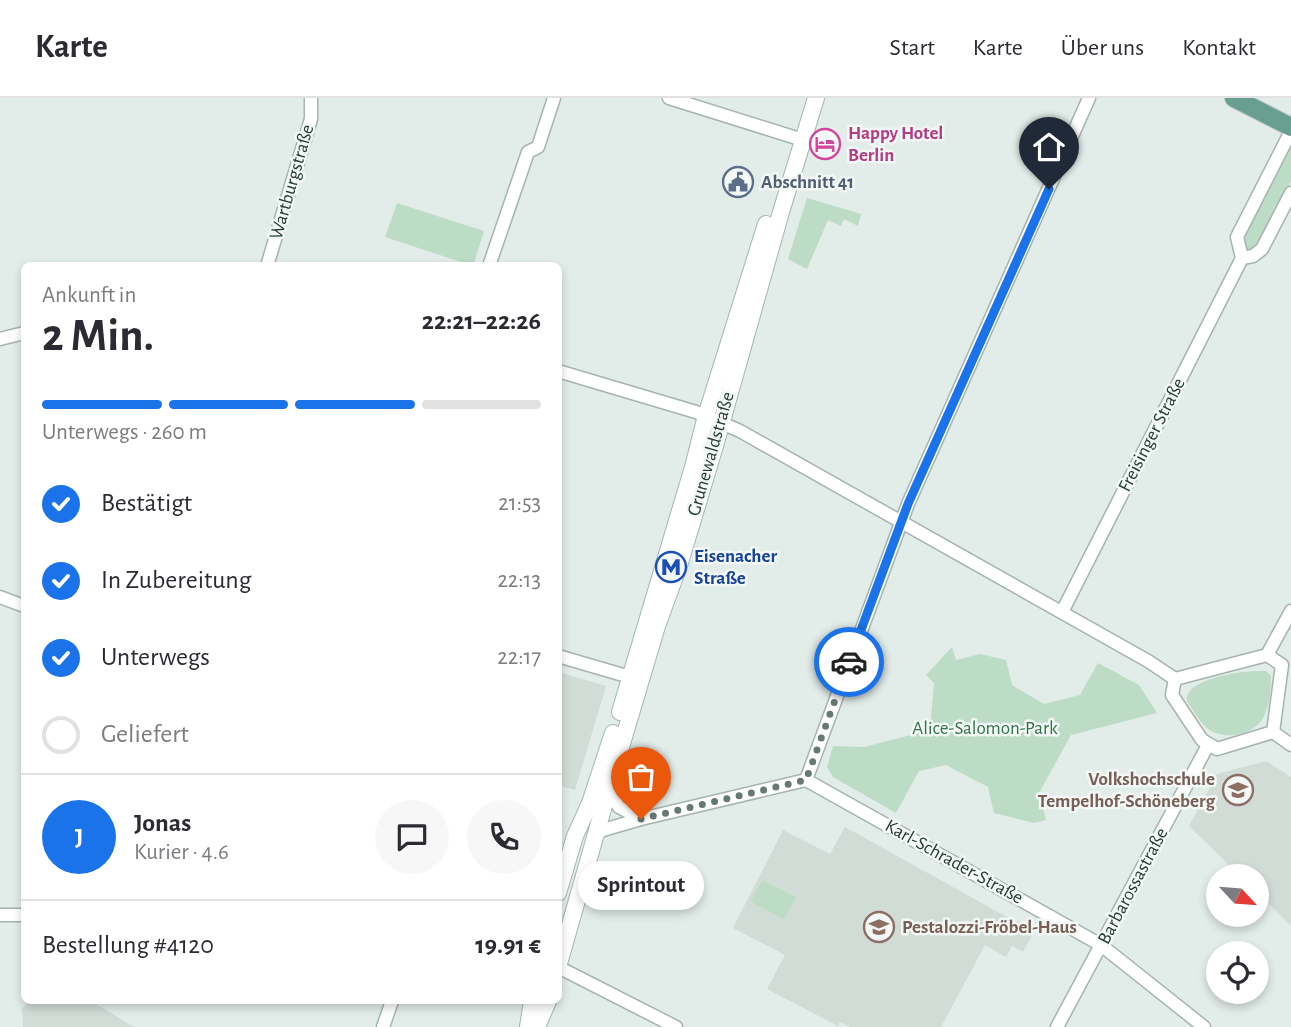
<!DOCTYPE html>
<html lang="de">
<meta charset="utf-8">
<style>
:root{--surface:#fff;--page:#f7f7f7;--text:#2b2b33;--muted:#7c7c81;--line:#e1e1e2;--accent:#1a73e8}
body{margin:0;font-family:"Alegreya Sans",sans-serif;background:var(--page);color:var(--text);height:100vh;display:flex;flex-direction:column;font-size:26px;white-space:nowrap}
*{box-sizing:border-box;margin:0}
p{font-size:23px;color:var(--muted)}
.icon{flex:none;width:38px;height:38px;fill:none;stroke:currentColor;stroke-width:2;stroke-linecap:round;stroke-linejoin:round}
.map{position:relative;flex:1;overflow:hidden}
.sheet{position:absolute;left:21px;top:164px;width:541px;height:742px;display:flex;flex-direction:column;background:var(--surface);border-radius:10px;box-shadow:0 4px 10px #0003}
.sheet>*{flex:none}
.needle{width:46px;rotate:116deg}
.fabs{position:absolute;left:1206px;top:766px;display:grid;gap:14px}
.fabs a{display:grid;place-items:center;width:63px;height:63px;border-radius:50%;background:var(--surface);box-shadow:0 4px 10px #0003;font-size:35px}
.pin{position:absolute;display:grid;place-items:center;width:60px;height:60px;color:#fff;margin:-72px -30px;border-radius:50% 50% 50% 0;rotate:-45deg;box-shadow:0 0 7px #0007}
.pin .icon{rotate:45deg}
.courier{position:absolute;display:grid;place-items:center;width:70px;height:70px;margin:-35px;border:5px solid #1a73e8;border-radius:50%;background:#fff;color:#222;box-shadow:0 2px 9px #0007}
.bubble{position:absolute;height:49px;border-radius:24px;background:var(--surface);box-shadow:0 4px 10px #0003;font-size:23px;font-weight:700;line-height:49px;text-align:center}
.head em{font-style:normal;font-weight:700}
.head div{display:flex;flex-direction:column-reverse}
.head{display:flex;align-items:center;justify-content:space-between;height:119px;padding:0 21px}
h1{font-size:46px;font-weight:700;line-height:52px}
.bar{display:grid;grid-template-columns:repeat(4,1fr);gap:10px 7px;align-content:center;height:84px;padding:0 21px}
.bar i{height:9px;border-radius:5px;background:var(--line)}
.bar .on{background:var(--accent)}
.bar p{grid-column:span 4}
.line{display:flex;align-items:center;gap:18px;padding:0 21px;border-top:2px solid var(--line)}
.line div{flex:1}
.round{display:grid;place-items:center;flex:none;width:74px;height:74px;border-radius:37px;background:var(--page)}
ol{padding:0 21px;list-style:none}
li{display:flex;align-items:center;gap:21px;height:77px}
li p{margin-inline-start:auto}
li .icon{padding:7px;border-radius:50%;background:var(--accent);color:#fff;stroke-width:4}
li:last-child{color:var(--muted)}
li i{width:38px;height:38px;border:4px solid var(--line);border-radius:50%}
header{display:flex;align-items:center;gap:42px;box-sizing:border-box;height:98px;padding:0 35px;background:var(--surface);border-bottom:2px solid var(--line)}
header strong{font-size:33px}
nav{display:flex;gap:38px;margin-inline-start:auto;font-size:24px}
.map>svg:first-child{display:block}
.built{fill:#d1dcd7}
.green{fill:#bcdcc5}
.lines{fill:none;stroke-linecap:round;stroke-linejoin:round}
.minor-casing{stroke:#a5b4af;stroke-width:15}
.secondary-casing{stroke:#a1b7af;stroke-width:18}
.primary-casing{stroke:#c1c8c6;stroke-width:20}
.minor{stroke:#fff;stroke-width:12}
.secondary{stroke:#fff;stroke-width:16}
.primary{stroke:#699f91;stroke-width:18}
.done{stroke:#667a74;stroke-width:7;stroke-dasharray:0 12.6}
.route{stroke:#1a73e8;stroke-width:9}
.labels{text-anchor:middle;dominant-baseline:central;stroke-width:5;stroke-linejoin:round;paint-order:stroke}
.hotel-label{font-size:19px;font-weight:bold;fill:#b23c85;stroke:#f3f8f6;text-anchor:start}
.street-label{font-size:19px;fill:#233c35;stroke:#f3f8f6}
.service-label{font-size:19px;font-weight:bold;fill:#4e5e75;stroke:#f3f8f6;text-anchor:start}
.transit-label{font-size:19px;font-weight:bold;fill:#164399;stroke:#f3f8f6;text-anchor:start}
.park-label{font-size:19px;fill:#2f7149;stroke:#f3f8f6}
.education-label{font-size:19px;font-weight:bold;fill:#785e54;stroke:#f3f8f6;text-anchor:end}
</style>
<header>
<strong>Karte</strong>
<nav><a>Start</a><a>Karte</a><a>Über uns</a><a>Kontakt</a></nav>
</header>
<div class="map">
<svg width="1291" height="929" viewBox="0 0 1291 929">
<rect width="100%" height="100%" fill="#e2ece8"/>
<!-- built -->
<g class="built">
<path d="M558 574 606 588 575 692 558 687Z"/>
<path d="M1266 663 1291 679V828L1257 794 1256 779H1241L1189 728 1217 676Z"/>
<path d="M845 729 1014 823 1020 824 1034 834 1023 854 1012 848 1006 859 985 847 941 929H851L840 924 838 928 767 891 785 857 733 830 783 732 830 756Z"/>
<path d="M32 903H91L134 929H23L22 910Z"/>
</g>
<!-- green -->
<g class="green">
<path d="M1289 49 1291 50V83L1258 149 1248 153 1244 151 1242 141Z"/>
<path d="M807 100 861 116 858 128 844 121 841 128 828 122 807 171 788 161Z"/>
<path d="M397 105 484 133 473 168 385 139Z"/>
<path d="M952 549 956 562 980 556 1006 562 1012 587 1044 606 1080 597 1098 565 1139 587 1157 615 1071 637 1039 695 1046 722 1034 725 994 715 988 689 946 667 919 673 896 715 833 679 827 669 833 648 864 649 930 632 934 585 926 577Z"/>
<path d="M1254 573H1266L1271 578C1271 590 1270 605 1265 616 1257 637 1224 644 1207 630 1199 623 1193 612 1187 603 1185 581 1238 574 1254 573Z"/>
<path d="M762 782 796 799 784 821 751 804Z"/>
</g>
<g class="lines">
<!-- minor casing -->
<g class="minor-casing">
<g id="minor">
<path d="M669 0 803 42"/>
<path d="M1242 160 1253 158 1262 151 1291 95"/>
<path d="M267 168 311 21V0"/>
<path d="M489 168 528 54 538 49 554 0"/>
<path d="M0 241 24 235"/>
<path d="M558 273 696 314 740 333 1148 563 1175 581"/>
<path d="M0 499 24 508"/>
<path d="M1062 514 1238 168 1242 160 1237 139 1291 33"/>
<path d="M1267 557 1282 567 1273 634 1217 651 1202 642 1172 597 1175 581Z"/>
<path d="M1267 557 1291 513"/>
<path d="M558 558 630 579"/>
<path d="M1273 634 1291 647"/>
<path d="M806 682 908 406 1089 0"/>
<path d="M806 682 1101 847 1204 929"/>
<path d="M608 691 619 709 641 721"/>
<path d="M595 737 603 732 641 721 806 682"/>
<path d="M0 817H24"/>
<path d="M558 869 676 929"/>
<path d="M383 929 392 903"/>
<path d="M1057 929 1208 647"/>
</g>
</g>
<!-- secondary casing -->
<g class="secondary-casing">
<g id="secondary">
<path d="M620 614 693 369 706 318 766 126"/>
<path d="M558 795 575 738 590 705 613 635"/>
<path d="M558 869 613 676 657 528 679 468 715 348 781 114 816 0"/>
<path d="M528 929 532 903"/>
<path d="M537 929 548 903"/>
</g>
</g>
<!-- primary casing -->
<g class="primary-casing">
<path id="primary" d="M1234 0 1291 29"/>
</g>
<!-- minor -->
<use href="#minor" class="minor"/>
<!-- secondary -->
<use href="#secondary" class="secondary"/>
<!-- primary -->
<use href="#primary" class="primary"/>
</g>
<g class="lines">
<!-- done -->
<path class="done" d="M641 721 806 682 849 564"/>
<!-- route -->
<path class="route" d="M849 564 908 406 1049 91"/>
</g>
<!-- icons -->
<defs>
<g id="hotel-ring" transform="scale(1.575)"><circle r="9.5" fill="#f3f8f6" stroke="#d1479c" stroke-width="1.5"/><path d="M-6-4.5h1.5V1H6V5H4.5V3h-9V5H-6ZM-4 0a1.8 1.8 0 1 1 3.6 0ZM.5 0V-2.5h3Q6-2.5 6 0Z" fill="#d1479c"/></g>
<g id="civic-ring" transform="scale(1.575)"><circle r="9.5" fill="#f3f8f6" stroke="#5c6f8a" stroke-width="1.5"/><path d="M-.6-6.5H3V-4.5H.6V-3L4-1V1h2V6H-6V1h2V-1L-.6-3ZM-1.2 2.5V6h2.4V2.5Z" fill="#5c6f8a"/></g>
<g id="metro-ring" transform="scale(1.575)"><circle r="9.5" fill="#f3f8f6" stroke="#1a4fb4" stroke-width="1.5"/><path d="M-5.5 5V-5H-3L0 0L3-5H5.5V5H3V-.5L0 4L-3-.5V5Z" fill="#1a4fb4"/></g>
<g id="university-ring" transform="scale(1.575)"><circle r="9.5" fill="#f3f8f6" stroke="#8d6e63" stroke-width="1.5"/><path d="M0-5L7-2L0 1L-7-2ZM-4 1L0 2.5L4 1V4Q0 6-4 4Z" fill="#8d6e63"/></g>
<g id="school-ring" transform="scale(1.575)"><circle r="9.5" fill="#f3f8f6" stroke="#8d6e63" stroke-width="1.5"/><path d="M0-5L7-2L0 1L-7-2ZM-4 1L0 2.5L4 1V4Q0 6-4 4Z" fill="#8d6e63"/></g>
</defs>
<g fill-rule="evenodd">
<use href="#hotel-ring" x="825" y="46"/>
<use href="#civic-ring" x="738" y="84"/>
<use href="#metro-ring" x="671" y="469"/>
<use href="#university-ring" x="1238" y="692"/>
<use href="#school-ring" x="879" y="829"/>
</g>
<g class="labels">
<!-- hotel labels -->
<g class="hotel-label">
<text x="848" y="35">Happy Hotel<tspan x="848" dy="22">Berlin</tspan></text>
</g>
<!-- street labels -->
<g class="street-label">
<text transform="translate(292 84) rotate(-74)">Wartburgstraße</text>
<text transform="translate(1152 337) rotate(-63)">Freisinger Straße</text>
<text transform="translate(711 356) rotate(-74)">Grunewaldstraße</text>
<text transform="translate(954 764) rotate(29)">Karl-Schrader-Straße</text>
<text transform="translate(1133 788) rotate(-62)">Barbarossastraße</text>
</g>
<!-- service labels -->
<g class="service-label">
<text x="761" y="84">Abschnitt 41</text>
</g>
<!-- transit labels -->
<g class="transit-label">
<text x="694" y="458">Eisenacher<tspan x="694" dy="22">Straße</tspan></text>
</g>
<!-- park labels -->
<g class="park-label">
<text x="985" y="630">Alice-Salomon-Park</text>
</g>
<!-- education labels -->
<g class="education-label">
<text x="1215" y="681">Volkshochschule<tspan x="1215" dy="22">Tempelhof-Schöneberg</tspan></text>
<text x="902" y="829" text-anchor="start">Pestalozzi-Fröbel-Haus</text>
</g>
</g>
</svg>
<div class="fabs">
<a><svg class="needle" viewBox="-14 -14 28 28"><path d="M0-13l5 13h-10z" fill="#e53935"/><path d="M0 13l5-13h-10z" fill="#7c7c81"/></svg></a>
<a><svg class="icon" aria-label="locate" viewBox="0 0 24 24"><circle cx="12" cy="12" r="6"/><path d="M12 2v4M12 18v4M2 12h4M18 12h4"/></svg></a>
</div>
<div class="pin" style="left:641px;top:721px;background:#ea580c"><svg class="icon" aria-label="bag" viewBox="0 0 24 24"><path d="M5 8h14l-1 12H6zM9 8a3 3 0 0 1 6 0"/></svg></div>
<div class="pin" style="left:1049px;top:91px;background:#1f2937"><svg class="icon" aria-label="home" viewBox="0 0 24 24"><path d="M3 11l9-7 9 7M6 9v11h12V9"/></svg></div>
<div class="courier" style="left:849px;top:564px"><svg class="icon" aria-label="car" viewBox="0 0 24 24"><path d="M5 17H2v-5l4-1 3-4h7l3 4 3 1v5h-3M9 17h6M6 11h13"/><circle cx="7" cy="17" r="2"/><circle cx="17" cy="17" r="2"/></svg></div>
<div class="bubble" style="left:578px;top:763px;width:126px">Sprintout</div>
<section class="sheet">
<div class="head"><div><h1>2 Min.</h1><p>Ankunft in</p></div><em>22:21–22:26</em></div>
<div class="bar"><i class="on"></i><i class="on"></i><i class="on"></i><i></i><p>Unterwegs · 260 m</p></div>
<ol>
<li><svg class="icon" aria-label="check" viewBox="0 0 24 24"><path d="M5 12l5 5 9-10"/></svg>Bestätigt<p>21:53</p></li>
<li><svg class="icon" aria-label="check" viewBox="0 0 24 24"><path d="M5 12l5 5 9-10"/></svg>In Zubereitung<p>22:13</p></li>
<li><svg class="icon" aria-label="check" viewBox="0 0 24 24"><path d="M5 12l5 5 9-10"/></svg>Unterwegs<p>22:17</p></li>
<li><i></i>Geliefert</li>
</ol>
<div class="line" style="height:126px"><b class="round" style="background:var(--accent);color:#fff">J</b><div><b>Jonas</b><p>Kurier · 4.6</p></div><a class="round"><svg class="icon" aria-label="chat" viewBox="0 0 24 24"><path d="M4 5h16v11H9l-5 4z"/></svg></a><a class="round"><svg class="icon" aria-label="phone" viewBox="0 0 24 24"><path d="M5 4h4l2 5-3 2q2 4 5 5l2-3 5 2v4C11 20 4 13 5 4z"/></svg></a></div>
<div class="line" style="height:91px"><div>Bestellung #4120</div><b>19.91 €</b></div>
</section>
</div>
